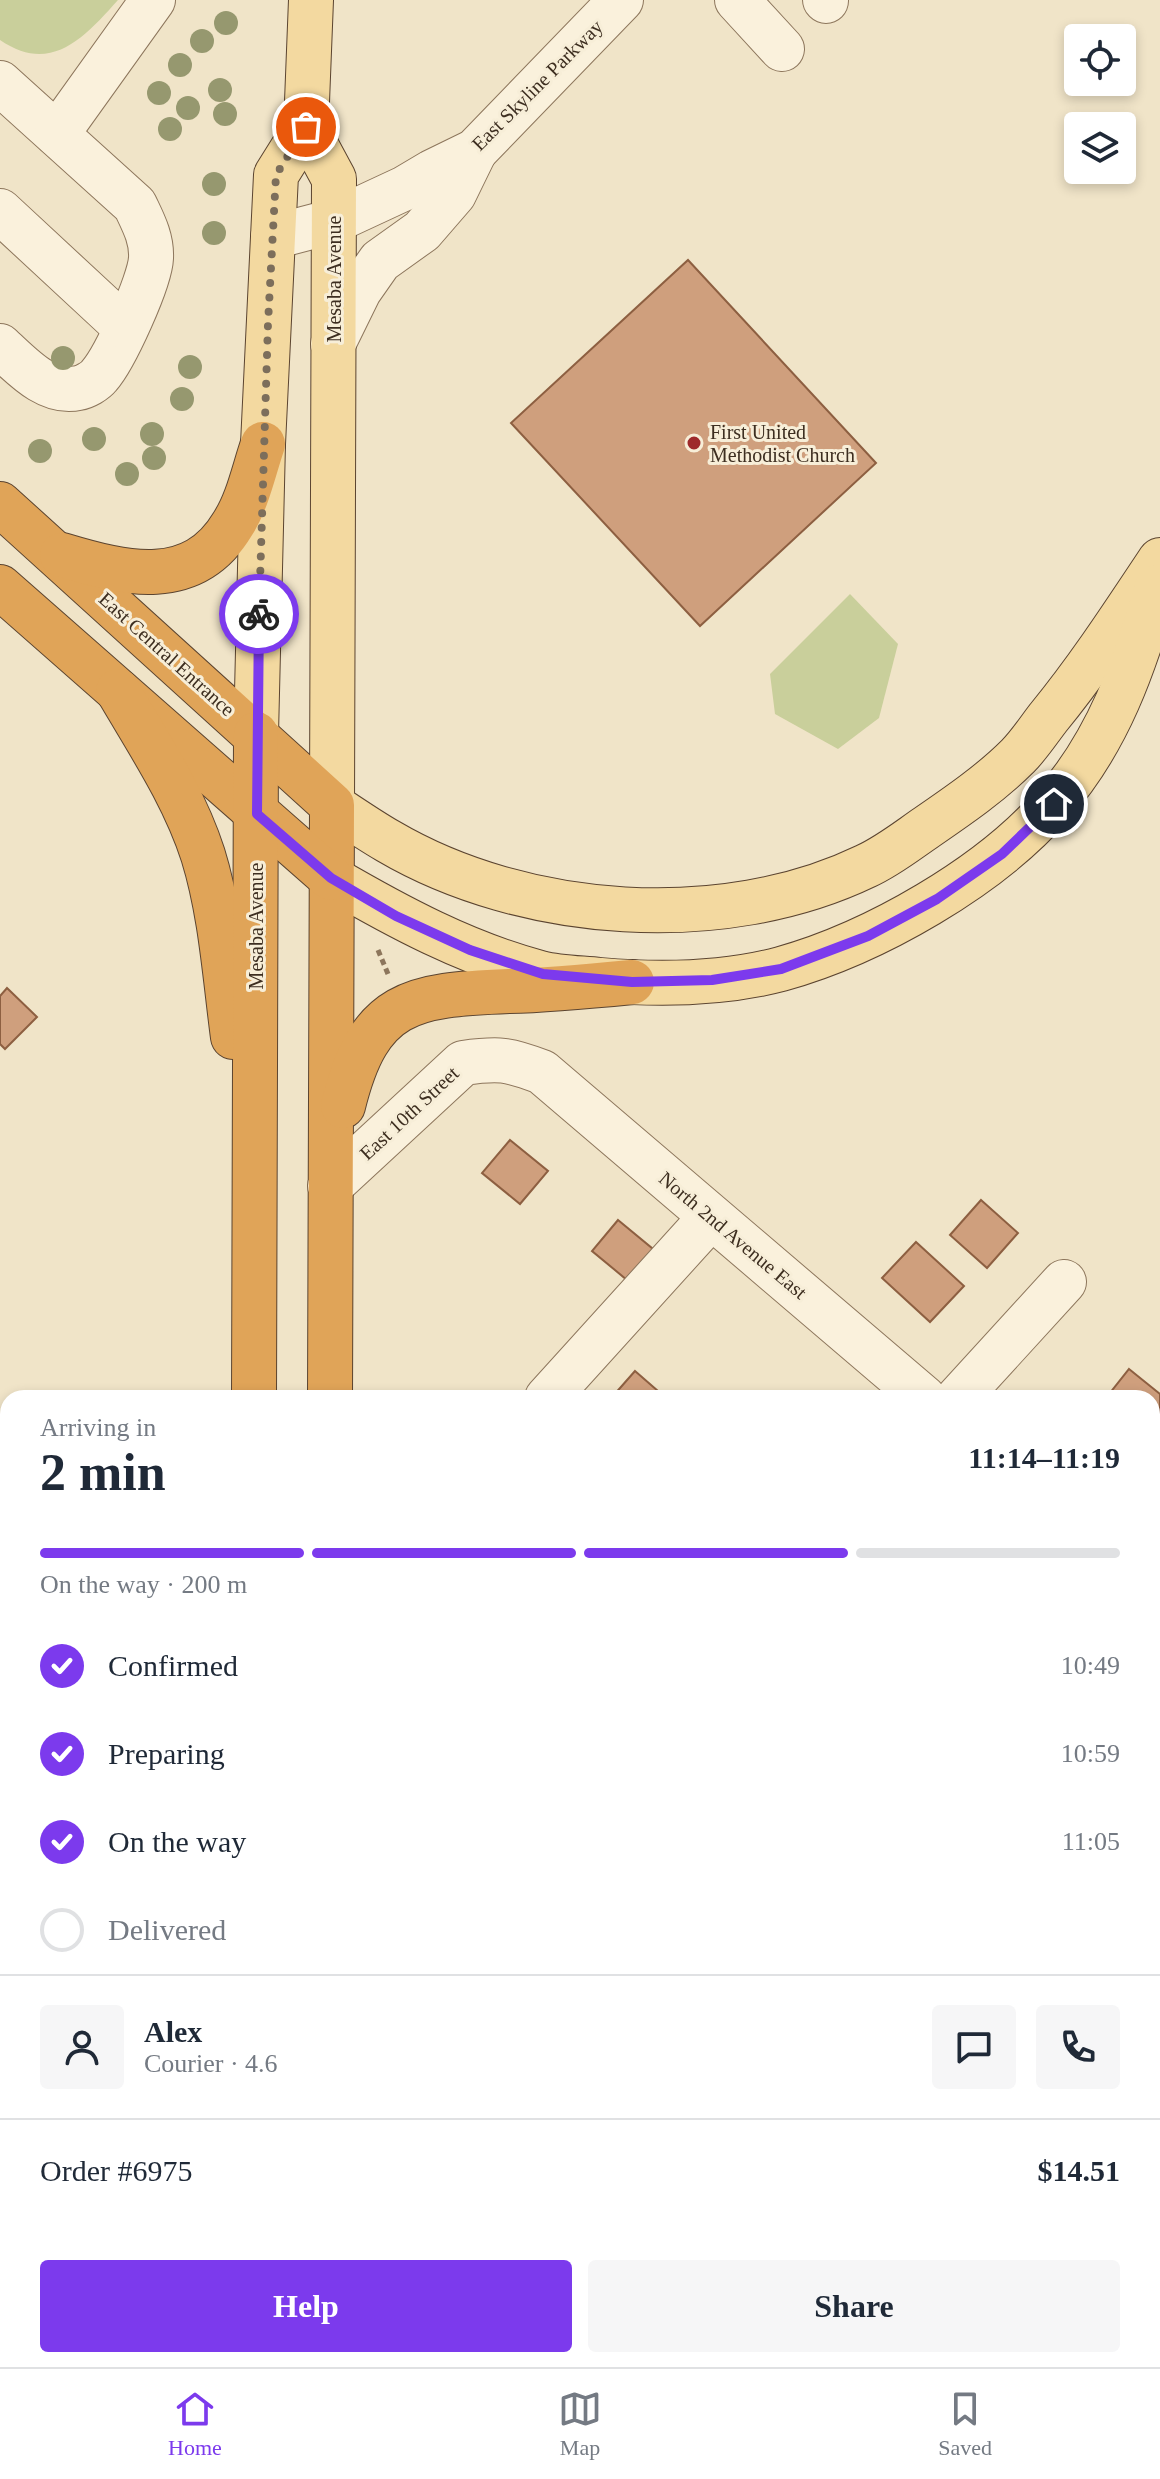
<!DOCTYPE html>
<meta charset="utf-8">
<style>
:root{--surface:#fff;--page:#f6f6f7;--text:#1f2937;--muted:#747a83;--line:#e0e1e3;--accent:#7c3aed}
body{margin:0;font-family:Georgia,serif;background:var(--page);color:var(--text);height:100vh;display:flex;flex-direction:column;font-size:30px;white-space:nowrap}
*{box-sizing:border-box;margin:0}
p{font-size:26px;color:var(--muted)}
.icon{flex:none;width:44px;height:44px;fill:none;stroke:currentColor;stroke-width:2;stroke-linecap:round;stroke-linejoin:round}
.map{position:relative;flex:1;overflow:hidden}
.panel{position:absolute;left:0px;top:1390px;width:1160px;height:978px;display:flex;flex-direction:column;background:var(--surface);border-radius:24px 24px 0 0;box-shadow:0 4px 12px #0003}
.panel>*{flex:none}
.controls{position:absolute;left:1064px;top:24px;display:grid;gap:16px}
.controls a{display:grid;place-items:center;width:72px;height:72px;border-radius:8px;background:var(--surface);box-shadow:0 4px 12px #0003;font-size:40px}
.pin{position:absolute;display:grid;place-items:center;width:68px;height:68px;color:#fff;margin:-34px;border:4px solid #fff;border-radius:50%;box-shadow:0 2px 8px #0007}
.courier{position:absolute;display:grid;place-items:center;width:80px;height:80px;margin:-40px;border:6px solid #7c3aed;border-radius:50%;background:#fff;color:#222;box-shadow:0 2px 10px #0007}
.head em{font-style:normal;font-weight:600}
.head div{display:flex;flex-direction:column-reverse}
.head{display:flex;align-items:center;justify-content:space-between;height:136px;padding:0 40px}
h1{font-size:52px;font-weight:600;line-height:60px}
.bar{display:grid;grid-template-columns:repeat(4,1fr);gap:12px 8px;align-content:center;height:96px;padding:0 40px}
.bar i{height:10px;border-radius:6px;background:var(--line)}
.bar .selected{background:var(--accent)}
.bar p{grid-column:span 4}
.line{display:flex;align-items:center;gap:20px;padding:0 40px;border-top:2px solid var(--line)}
.line div{flex:1}
.round{display:grid;place-items:center;flex:none;width:84px;height:84px;border-radius:8px;background:var(--page)}
ol{padding:0 40px;list-style:none}
li{display:flex;align-items:center;gap:24px;height:88px}
li p{margin-inline-start:auto}
li .icon{padding:8px;border-radius:50%;background:var(--accent);color:#fff;stroke-width:4}
li:last-child{color:var(--muted)}
li i{width:44px;height:44px;border:4px solid var(--line);border-radius:50%}
.cta{display:flex;gap:16px;margin-top:auto;padding:16px 40px}
.cta a{flex:1;height:92px;border-radius:8px;background:var(--accent);color:#fff;font-size:32px;font-weight:600;line-height:92px;text-align:center}
.cta a+a{background:var(--page);color:var(--text)}
.tab-bar{display:flex;justify-content:space-around;align-items:center;height:112px;border-top:2px solid var(--line);background:var(--surface);font-size:22px;color:var(--muted)}
.tab-bar a{display:grid;justify-items:center;gap:4px}
.tab-bar .selected{color:var(--accent)}
.map>svg:first-child{display:block}
.green{fill:#c9cf9b}
.building{fill:#cf9f7d;stroke:#8d5f41;stroke-width:2}
.lines{fill:none;stroke-linecap:round;stroke-linejoin:round}
.minor-casing{stroke:#8d765c;stroke-width:46}
.major-casing{stroke:#5b4430;stroke-width:46}
.highway-casing{stroke:#5b4430;stroke-width:46}
.path{stroke:#8d765c;stroke-width:5;stroke-dasharray:6 4;stroke-linecap:butt}
.minor{stroke:#faf1dc;stroke-width:44}
.major{stroke:#f3d9a0;stroke-width:44}
.highway{stroke:#e0a458;stroke-width:44}
.tree{fill:#96986f}
.done{stroke:#7c6e5b;stroke-width:8;stroke-dasharray:0 14.4}
.route{stroke:#7c3aed;stroke-width:10}
.poi-dot{fill:#9e2a2b;stroke:#f7eed8;stroke-width:3}
.labels{text-anchor:middle;dominant-baseline:central;stroke-width:6;stroke-linejoin:round;paint-order:stroke}
.street-label{font-size:20px;fill:#3d2e20;stroke:#f7eed8}
.poi-label{font-size:20px;fill:#3d2e20;stroke:#f7eed8;text-anchor:start}
</style>
<div class="map">
<svg width="1160" height="2367" viewBox="0 0 1160 2367">
<rect width="100%" height="100%" fill="#f0e4c8"/>
<!-- green -->
<g class="green">
<path d="M0 0H118C84 38 51 75 0 40Z"/>
<path d="M850 594 898 644 879 718 838 749 775 714 770 674Z"/>
</g>
<!-- building -->
<g class="building">
<path d="M688 260 876 463 700 626 511 423Z"/>
<path d="M7 988 37 1017 5 1049 0 1044V996Z"/>
<path d="M510 1140 548 1171 520 1204 482 1173Z"/>
<path d="M981 1200 1018 1233 987 1268 950 1235Z"/>
<path d="M618 1220 653 1249 627 1280 592 1251Z"/>
<path d="M916 1242 964 1286 930 1322 882 1278Z"/>
<path d="M1129 1369 1160 1394V1413L1152 1423V1398H1106Z"/>
<path d="M635 1371 666 1398H615L613 1396Z"/>
<path d="M8 1704V1759L0 1752V1713Z"/>
<path d="M8 1849V1877L0 1869V1857Z"/>
<path d="M1160 1868V1896L1152 1889V1877Z"/>
<path d="M1152 2251 1160 2257V2267L1152 2278Z"/>
<path d="M7 2254 8 2318 5 2321 0 2316V2262Z"/>
<path d="M693 2360H712L720 2367H687Z"/>
<path d="M727 2360H770L778 2367H726L723 2365Z"/>
</g>
<g class="lines">
<!-- minor casing -->
<g class="minor-casing">
<g id="minor">
<path d="M737 0 782 49"/>
<path d="M825 0 826 1"/>
<path d="M0 83 135 205C143 222 152 238 151 258 150 281 115 358 99 376 95 381 85 387 78 388 47 395 21 365 0 346"/>
<path d="M57 134 153 0"/>
<path d="M0 211 125 327"/>
<path d="M273 237 334 221 405 188 432 172 475 151 621 0"/>
<path d="M333 344 359 291 380 261 422 231 454 194 475 151"/>
<path d="M330 1186 463 1063C499 1058 508 1059 542 1072L924 1398"/>
<path d="M547 1398 711 1217"/>
<path d="M958 1398 1064 1282"/>
<path d="M0 1603 8 1610"/>
<path d="M1152 2085 1160 2076"/>
<path d="M856 2360 864 2367"/>
<path d="M83 2367 89 2360"/>
<path d="M486 2367 493 2360"/>
<path d="M903 2367 910 2360"/>
</g>
</g>
<!-- major casing -->
<g class="major-casing">
<g id="major">
<path d="M311 0 306 127 334 179 332 805C350 817 369 830 388 841 524 921 723 935 866 866 888 856 908 840 927 827 959 805 991 783 1018 756 1029 745 1038 731 1048 718 1089 668 1124 614 1160 560"/>
<path d="M256 734 263 444 276 175 306 127"/>
<path d="M331 878C398 917 465 953 540 973 559 978 581 978 600 980 659 985 724 984 781 969 874 943 990 877 1053 804 1108 742 1135 665 1157 587"/>
</g>
</g>
<!-- highway casing -->
<g class="highway-casing">
<g id="highway">
<path d="M0 504 332 805 330 1398"/>
<path d="M62 555C125 574 193 591 233 524 248 501 254 470 263 444"/>
<path d="M0 587 331 878"/>
<path d="M118 691C149 744 184 796 203 855 221 913 225 977 233 1037"/>
<path d="M343 1106C369 1000 411 995 509 991 550 990 591 986 632 982"/>
<path d="M254 1398 256 734"/>
<path d="M253 2367V2360"/>
<path d="M331 2367V2360"/>
</g>
</g>
<!-- path -->
<path class="path" d="M378 950 388 974"/>
<!-- minor -->
<use href="#minor" class="minor"/>
<!-- major -->
<use href="#major" class="major"/>
<!-- highway -->
<use href="#highway" class="highway"/>
</g>
<!-- trees -->
<g class="tree">
<circle cx="226" cy="23" r="12"/>
<circle cx="202" cy="41" r="12"/>
<circle cx="180" cy="65" r="12"/>
<circle cx="220" cy="90" r="12"/>
<circle cx="159" cy="93" r="12"/>
<circle cx="188" cy="108" r="12"/>
<circle cx="225" cy="114" r="12"/>
<circle cx="170" cy="129" r="12"/>
<circle cx="214" cy="184" r="12"/>
<circle cx="214" cy="233" r="12"/>
<circle cx="63" cy="358" r="12"/>
<circle cx="190" cy="367" r="12"/>
<circle cx="182" cy="399" r="12"/>
<circle cx="152" cy="434" r="12"/>
<circle cx="94" cy="439" r="12"/>
<circle cx="40" cy="451" r="12"/>
<circle cx="154" cy="458" r="12"/>
<circle cx="127" cy="474" r="12"/>
</g>
<g class="lines">
<!-- done -->
<path class="done" d="M259 614 268 323 276 175 306 127"/>
<!-- route -->
<path class="route" d="M259 614 257 814 331 878 396 916 470 950 543 974 632 982 712 980 781 969 868 936 937 899 1002 854 1054 804"/>
</g>
<!-- markers -->
<circle class="poi-dot" cx="694" cy="443" r="8"/>
<g class="labels">
<!-- street labels -->
<g class="street-label">
<text transform="translate(537 85) rotate(-45)">East Skyline Parkway</text>
<text transform="translate(334 279) rotate(-90)">Mesaba Avenue</text>
<text transform="translate(167 654) rotate(42)">East Central Entrance</text>
<text transform="translate(256 926) rotate(-90)">Mesaba Avenue</text>
<text transform="translate(409 1113) rotate(-43)">East 10th Street</text>
<text transform="translate(733 1235) rotate(40)">North 2nd Avenue East</text>
</g>
<!-- poi labels -->
<g class="poi-label">
<text x="710" y="432">First United<tspan x="710" dy="23">Methodist Church</tspan></text>
</g>
</g>
</svg>
<div class="controls">
<a><svg class="icon" aria-label="locate" viewBox="0 0 24 24"><circle cx="12" cy="12" r="6"/><path d="M12 2v4M12 18v4M2 12h4M18 12h4"/></svg></a>
<a><svg class="icon" aria-label="layers" viewBox="0 0 24 24"><path d="M12 4l9 5-9 5-9-5zM3 14l9 5 9-5"/></svg></a>
</div>
<div class="pin" style="left:306px;top:127px;background:#ea580c"><svg class="icon" aria-label="bag" viewBox="0 0 24 24"><path d="M5 8h14l-1 12H6zM9 8a3 3 0 0 1 6 0"/></svg></div>
<div class="pin" style="left:1054px;top:804px;background:#1f2937"><svg class="icon" aria-label="home" viewBox="0 0 24 24"><path d="M3 11l9-7 9 7M6 9v11h12V9"/></svg></div>
<div class="courier" style="left:259px;top:614px"><svg class="icon" aria-label="bike" viewBox="0 0 24 24"><circle cx="6" cy="16" r="4"/><circle cx="18" cy="16" r="4"/><path d="M6 16l4-8h5l3 8M10 8l3 8H6M13 5h3"/></svg></div>
<section class="panel">
<div class="head"><div><h1>2 min</h1><p>Arriving in</p></div><em>11:14–11:19</em></div>
<div class="bar"><i class="selected"></i><i class="selected"></i><i class="selected"></i><i></i><p>On the way · 200 m</p></div>
<ol>
<li><svg class="icon" aria-label="check" viewBox="0 0 24 24"><path d="M5 12l5 5 9-10"/></svg>Confirmed<p>10:49</p></li>
<li><svg class="icon" aria-label="check" viewBox="0 0 24 24"><path d="M5 12l5 5 9-10"/></svg>Preparing<p>10:59</p></li>
<li><svg class="icon" aria-label="check" viewBox="0 0 24 24"><path d="M5 12l5 5 9-10"/></svg>On the way<p>11:05</p></li>
<li><i></i>Delivered</li>
</ol>
<div class="line" style="height:144px"><a class="round"><svg class="icon" aria-label="person" viewBox="0 0 24 24"><circle cx="12" cy="8" r="4"/><path d="M4 21q1-7 8-7t8 7"/></svg></a><div><b>Alex</b><p>Courier · 4.6</p></div><a class="round"><svg class="icon" aria-label="chat" viewBox="0 0 24 24"><path d="M4 5h16v11H9l-5 4z"/></svg></a><a class="round"><svg class="icon" aria-label="phone" viewBox="0 0 24 24"><path d="M5 4h4l2 5-3 2q2 4 5 5l2-3 5 2v4C11 20 4 13 5 4z"/></svg></a></div>
<div class="line" style="height:104px"><div>Order #6975</div><b>$14.51</b></div>
<div class="cta"><a>Help</a><a>Share</a></div>
</section>
</div>
<nav class="tab-bar">
<a class="selected"><svg class="icon" aria-label="home" viewBox="0 0 24 24"><path d="M3 11l9-7 9 7M6 9v11h12V9"/></svg>Home</a>
<a><svg class="icon" aria-label="map" viewBox="0 0 24 24"><path d="M3 6l6-2 6 2 6-2v14l-6 2-6-2-6 2zM9 4v14M15 6v14"/></svg>Map</a>
<a><svg class="icon" aria-label="saved" viewBox="0 0 24 24"><path d="M7 4h10v16l-5-4-5 4z"/></svg>Saved</a>
</nav>
